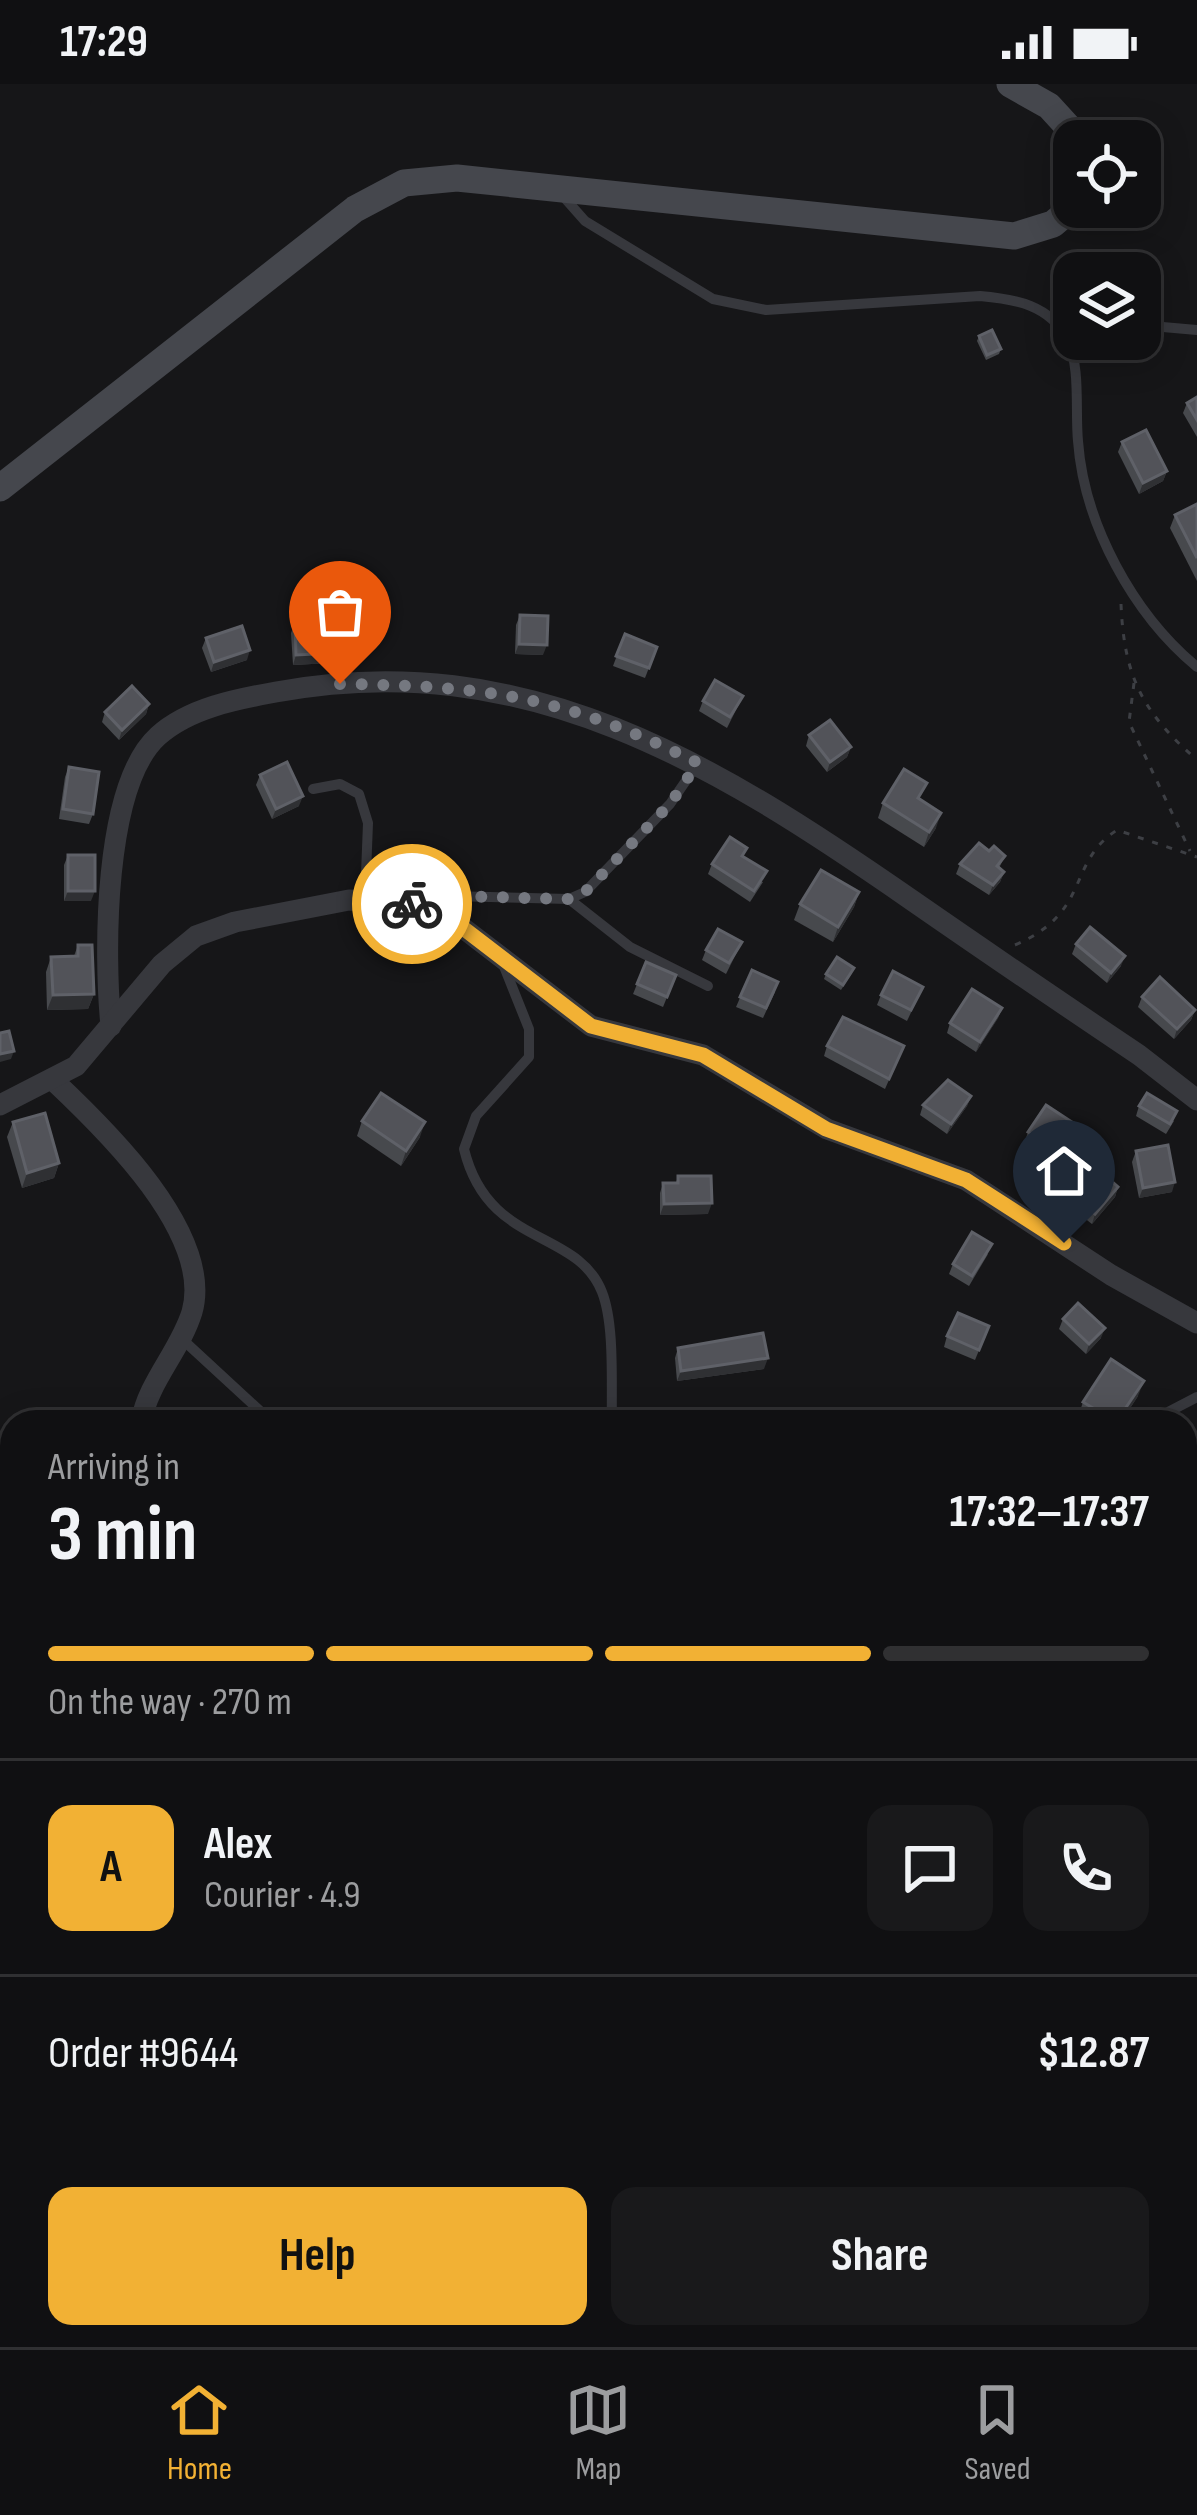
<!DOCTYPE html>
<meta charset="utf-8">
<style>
:root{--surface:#101012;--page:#19191b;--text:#f1f3f6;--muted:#9c9d9f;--line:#303032;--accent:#f2b134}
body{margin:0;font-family:"Sofia Sans Condensed",sans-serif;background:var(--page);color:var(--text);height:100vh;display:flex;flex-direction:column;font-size:45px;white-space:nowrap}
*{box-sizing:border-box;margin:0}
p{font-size:39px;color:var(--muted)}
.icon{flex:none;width:66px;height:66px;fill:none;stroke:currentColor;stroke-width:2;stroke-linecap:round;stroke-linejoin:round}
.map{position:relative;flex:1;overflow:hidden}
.drawer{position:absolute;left:0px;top:1326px;width:1197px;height:939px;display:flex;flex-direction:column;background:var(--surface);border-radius:36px 36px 0 0;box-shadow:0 6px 30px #0003,0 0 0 3px var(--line)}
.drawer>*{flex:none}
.fabs{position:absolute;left:1053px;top:36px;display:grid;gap:24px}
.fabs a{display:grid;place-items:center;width:108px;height:108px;border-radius:24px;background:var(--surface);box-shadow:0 6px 30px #0003,0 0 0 3px var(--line);font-size:60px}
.pin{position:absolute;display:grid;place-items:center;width:102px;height:102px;color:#fff;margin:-123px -51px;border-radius:50% 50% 50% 0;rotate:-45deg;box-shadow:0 0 12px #0007}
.pin .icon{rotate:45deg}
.courier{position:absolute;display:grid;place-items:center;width:120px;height:120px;margin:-60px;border:9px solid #f2b134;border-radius:50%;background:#fff;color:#222;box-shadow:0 3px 15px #0007}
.head em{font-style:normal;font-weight:700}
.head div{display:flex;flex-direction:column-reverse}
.head{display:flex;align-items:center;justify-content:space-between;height:204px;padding:0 48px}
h1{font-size:78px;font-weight:700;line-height:90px}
.bar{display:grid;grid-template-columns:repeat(4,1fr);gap:18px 12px;align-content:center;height:144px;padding:0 48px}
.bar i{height:15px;border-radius:9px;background:var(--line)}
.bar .selected{background:var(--accent)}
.bar p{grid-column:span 4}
.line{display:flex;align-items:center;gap:30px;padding:0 48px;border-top:3px solid var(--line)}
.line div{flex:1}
.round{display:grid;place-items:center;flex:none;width:126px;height:126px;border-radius:24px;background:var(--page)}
.cta{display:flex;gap:24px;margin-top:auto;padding:24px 48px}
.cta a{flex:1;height:138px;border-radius:24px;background:var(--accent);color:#111;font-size:48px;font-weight:700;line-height:138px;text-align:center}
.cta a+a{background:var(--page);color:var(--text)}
.status{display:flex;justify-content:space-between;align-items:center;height:84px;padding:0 60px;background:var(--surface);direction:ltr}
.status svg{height:33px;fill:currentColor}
.dock{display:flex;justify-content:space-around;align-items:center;height:168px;border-top:3px solid var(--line);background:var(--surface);font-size:33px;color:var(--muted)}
.dock a{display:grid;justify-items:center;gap:6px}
.dock .selected{color:var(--accent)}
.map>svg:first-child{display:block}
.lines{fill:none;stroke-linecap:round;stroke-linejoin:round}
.path{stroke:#3d3f44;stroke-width:3;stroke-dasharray:6 9;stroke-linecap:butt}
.lane{stroke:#37383d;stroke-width:10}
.street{stroke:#37383d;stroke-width:21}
.secondary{stroke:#45474d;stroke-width:27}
.wall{fill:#47494d}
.shaded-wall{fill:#2f3033}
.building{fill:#525359;stroke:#5f6168;stroke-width:3}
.done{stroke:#757880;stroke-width:12;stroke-dasharray:0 21.6}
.route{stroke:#f2b134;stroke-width:15}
</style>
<div class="status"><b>17:29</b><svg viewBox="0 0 49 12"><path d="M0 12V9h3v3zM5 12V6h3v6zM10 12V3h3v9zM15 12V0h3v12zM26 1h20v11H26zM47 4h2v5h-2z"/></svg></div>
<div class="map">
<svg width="1197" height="2263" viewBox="0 0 1197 2263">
<rect width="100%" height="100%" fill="#161618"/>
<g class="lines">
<!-- path -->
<g class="path">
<path d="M1121 520C1124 592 1142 628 1197 676"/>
<path d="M1134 599 1129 638 1190 767"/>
<path d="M1015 861C1092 828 1066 779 1117 746L1197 773"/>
<path d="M0 1601 12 1599"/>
<path d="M1185 1825 1197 1816"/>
<path d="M659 2263V2253"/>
</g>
<!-- lane -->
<g class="lane">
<path d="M562 111 585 137 713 215 766 226 980 212C1015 215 1050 221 1067 255 1081 282 1075 327 1078 357 1084 440 1133 530 1197 583"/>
<path d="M1140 241 1197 246"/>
<path d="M313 705 340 700 359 710 368 739 365 815"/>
<path d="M569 815 630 863 708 902"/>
<path d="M421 818 449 812 569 815 585 808 670 720 696 682"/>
<path d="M503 880 529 945V973L476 1032 464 1065C488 1164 577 1144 602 1208 615 1241 611 1301 612 1338"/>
<path d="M182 1255 272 1338"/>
<path d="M1149 1338 1197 1313"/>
<path d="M0 1545 12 1549"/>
</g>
<!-- street -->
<g class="street">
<path d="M111 942C104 872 103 702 158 652 189 624 237 615 276 608 526 561 717 681 913 817 988 869 1063 920 1139 971L1197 1016"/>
<path d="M54 997C105 1045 214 1150 192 1228 180 1267 148 1298 141 1338"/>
<path d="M0 1021 76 982 162 880 196 852 235 838 349 816 412 820 450 834 591 942 703 971 827 1045 966 1096 1111 1191 1197 1239"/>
<path d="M0 2212 12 2214"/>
<path d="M147 2253 279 2263"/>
<path d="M543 2253 557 2263"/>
</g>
<!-- secondary -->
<g class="secondary">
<path d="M1010 0 1049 22 1081 57"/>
<path d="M0 404 355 125 404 99 457 94 1014 152 1053 140 1074 122"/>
</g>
</g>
<!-- wall -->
<g class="wall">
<path d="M979 252 1001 265 999 270 986 276 977 257Z"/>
<path d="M1197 313V353L1183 329 1187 319Z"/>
<path d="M1122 358 1167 387 1163 397 1139 410 1118 368Z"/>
<path d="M1197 420V497L1170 444 1175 431Z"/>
<path d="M520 531 543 571 515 570 516 541Z"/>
<path d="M295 539 340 562 331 579 293 581 291 549Z"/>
<path d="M625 550 657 563 645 594 613 582Z"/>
<path d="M206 554 247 576 211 588 202 564Z"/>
<path d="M743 612 727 644 699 627 703 617Z"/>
<path d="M149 620 146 630 119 656 102 638 105 628Z"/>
<path d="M809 651 851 663 847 673 827 688 806 662Z"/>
<path d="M69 683 93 730 89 740 59 735 65 693Z"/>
<path d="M260 691 299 722 272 735 256 701Z"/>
<path d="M920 716 936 744 924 763 878 734 883 719Z"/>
<path d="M989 767 1005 772 999 784 1004 788 1000 798 989 811 956 790 960 780Z"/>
<path d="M68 771 91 817H64V781Z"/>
<path d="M712 780 763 798 750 818 708 790Z"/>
<path d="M859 808 854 823 833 858 794 836 800 820Z"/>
<path d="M742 858 726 890 702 876 706 866Z"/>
<path d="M1076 860 1121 882 1107 899 1072 870Z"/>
<path d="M78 861 94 910 88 925 47 926 46 888 51 873 74 872Z"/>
<path d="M646 878 676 891 663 923 633 910Z"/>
<path d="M752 886 775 908 763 934 736 923Z"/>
<path d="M852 889 841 906 824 895 826 890Z"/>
<path d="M923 903 907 937 877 921 881 911Z"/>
<path d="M1142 913 1195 926 1191 936 1174 955 1138 923Z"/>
<path d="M1002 924 998 934 976 968 947 949 950 939Z"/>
<path d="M827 962H904L885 1005 824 972Z"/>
<path d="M971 1012 967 1022 947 1050 920 1031 923 1021Z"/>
<path d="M1139 1022 1174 1037 1166 1050 1136 1032Z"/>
<path d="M362 1037 420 1053 401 1082 357 1052Z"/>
<path d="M13 1038 59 1079 54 1094 22 1104 7 1053Z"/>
<path d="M1028 1048 1079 1061 1051 1091 1025 1074 1028 1066 1023 1063Z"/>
<path d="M1136 1067 1172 1108 1139 1114 1132 1078Z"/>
<path d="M678 1092 708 1130 660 1131V1109L663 1099H676Z"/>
<path d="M1118 1103 1115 1113 1092 1140 1079 1130 1083 1119Z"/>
<path d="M988 1170 969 1202 949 1190 953 1180Z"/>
<path d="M1063 1235 1101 1254 1086 1270 1059 1245Z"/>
<path d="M989 1242 975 1276 944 1263 947 1252Z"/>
<path d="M678 1264 764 1285 677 1297 675 1274Z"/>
<path d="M1138 1312 1121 1338H1086L1078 1333 1083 1318Z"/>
</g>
<!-- shaded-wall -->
<g class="shaded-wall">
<path d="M1167 387 1163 397 1139 410 1143 399Z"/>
<path d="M519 560 547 561 543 571 515 570Z"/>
<path d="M334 562H340L331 579 293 581 296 571Z"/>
<path d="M250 566 247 576 211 588 214 578Z"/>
<path d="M149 620 146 630 119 656 122 646Z"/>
<path d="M851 663 847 673 827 688 830 678Z"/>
<path d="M303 712 299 722 272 735 276 725Z"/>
<path d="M941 729 936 744 924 763 929 748Z"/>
<path d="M1004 788 1000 798 989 811 993 801Z"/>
<path d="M68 807H95L91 817H64Z"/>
<path d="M859 808 854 823 833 858 838 843Z"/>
<path d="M1125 872 1121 882 1107 899 1111 889Z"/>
<path d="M94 910 88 925 47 926 53 911Z"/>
<path d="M1002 924 998 934 976 968 980 958Z"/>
<path d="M1195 926 1191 936 1174 955 1177 945Z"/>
<path d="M14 967 11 975 0 978V970Z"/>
<path d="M971 1012 967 1022 947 1050 951 1040Z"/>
<path d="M425 1038 420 1053 401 1082 406 1067Z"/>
<path d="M1084 1046 1079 1061 1051 1091 1056 1076Z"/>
<path d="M59 1079 54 1094 22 1104 27 1089Z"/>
<path d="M1175 1098 1172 1108 1139 1114 1143 1104Z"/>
<path d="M1118 1103 1115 1113 1092 1140 1095 1130Z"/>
<path d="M712 1119 708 1130 660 1131 664 1120Z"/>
<path d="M1105 1244 1101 1254 1086 1270 1089 1260Z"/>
<path d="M768 1274 764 1285 677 1297 681 1287Z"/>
<path d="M1144 1297 1138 1312 1121 1338H1116Z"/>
<path d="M12 2115V2123L0 2128V2119Z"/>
</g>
<!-- building -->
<g class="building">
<path d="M992 246 1001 265 987 271 979 252Z"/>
<path d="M1197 313V336L1187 319Z"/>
<path d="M1146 346 1167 387 1143 399 1122 358Z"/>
<path d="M1197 420V474L1175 431Z"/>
<path d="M520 531 548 532 547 561 519 560Z"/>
<path d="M339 536 340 562H334L335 569 296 571 295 539Z"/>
<path d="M242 542 250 566 214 578 206 554Z"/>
<path d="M625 550 657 563 649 584 616 572Z"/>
<path d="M715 596 743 612 730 633 703 617Z"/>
<path d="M132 602 149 620 122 646 105 628Z"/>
<path d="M830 636 851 663 830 678 809 651Z"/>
<path d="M287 678 303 712 276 725 260 691Z"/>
<path d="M69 683 99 688 93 730 63 725Z"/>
<path d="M904 685 927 699 918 714 941 729 929 748 883 719Z"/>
<path d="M730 753 747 764 742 772 767 787 754 807 712 780Z"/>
<path d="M979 759 989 767 994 762 1005 772 997 782 1004 788 993 801 960 780Z"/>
<rect x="68" y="771" width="27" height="36"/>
<path d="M821 786 859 808 838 843 800 820Z"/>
<path d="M1090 843 1125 872 1111 889 1076 860Z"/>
<path d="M718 845 742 858 729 879 706 866Z"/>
<path d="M78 861H92L94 910 53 911 51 873 78 872Z"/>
<path d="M837 873 854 884 843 901 826 890Z"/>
<path d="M646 878 676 891 667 913 637 900Z"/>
<path d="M752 886 778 898 766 924 740 913Z"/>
<path d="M893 887 923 903 911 926 881 911Z"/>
<path d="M1160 893 1195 926 1177 945 1142 913Z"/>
<path d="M972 905 1002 924 980 958 950 939Z"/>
<path d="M843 933 904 962 889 995 827 962Z"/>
<path d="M9 947 14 967 0 970V949Z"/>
<path d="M948 996 971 1012 951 1040 923 1021Z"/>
<path d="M381 1009 425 1038 406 1067 362 1037Z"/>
<path d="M1147 1009 1177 1027 1170 1040 1139 1022Z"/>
<path d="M1046 1021 1084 1046 1056 1076 1030 1059 1035 1052 1028 1048Z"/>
<path d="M45 1029 59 1079 27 1089 13 1038Z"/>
<path d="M1168 1061 1175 1098 1143 1104 1136 1067Z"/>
<path d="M678 1092H711L712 1119 664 1120 663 1099H678Z"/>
<path d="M1107 1093 1118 1103 1095 1130 1083 1119Z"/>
<path d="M972 1148 992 1160 972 1192 953 1180Z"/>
<path d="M1078 1219 1105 1244 1089 1260 1063 1235Z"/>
<path d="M958 1229 989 1242 979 1266 947 1252Z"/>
<path d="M763 1249 768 1274 681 1287 678 1264Z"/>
<path d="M1111 1275 1144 1297 1116 1338 1083 1318Z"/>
<path d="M364 1331 369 1338H352Z"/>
<path d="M5 2069 12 2087V2115L0 2119V2071Z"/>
</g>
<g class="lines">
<!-- done -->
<path class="done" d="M340 600C488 602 564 612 698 679L670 720 585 808 569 815 449 812 412 820"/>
<!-- route -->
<path class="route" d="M412 820 450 834 591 942 703 971 826 1045 966 1096 1064 1159"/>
</g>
</svg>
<div class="fabs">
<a><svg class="icon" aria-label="locate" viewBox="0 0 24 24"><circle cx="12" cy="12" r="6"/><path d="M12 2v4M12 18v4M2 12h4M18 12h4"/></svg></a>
<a><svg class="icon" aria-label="layers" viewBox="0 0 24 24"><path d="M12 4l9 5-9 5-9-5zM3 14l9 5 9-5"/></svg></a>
</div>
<div class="pin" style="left:340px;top:600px;background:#ea580c"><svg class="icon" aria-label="bag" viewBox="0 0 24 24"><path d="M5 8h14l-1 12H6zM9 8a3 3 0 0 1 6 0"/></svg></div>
<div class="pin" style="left:1064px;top:1159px;background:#1f2937"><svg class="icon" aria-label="home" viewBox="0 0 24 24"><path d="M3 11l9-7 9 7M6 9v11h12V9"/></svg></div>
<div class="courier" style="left:412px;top:820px"><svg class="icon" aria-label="bike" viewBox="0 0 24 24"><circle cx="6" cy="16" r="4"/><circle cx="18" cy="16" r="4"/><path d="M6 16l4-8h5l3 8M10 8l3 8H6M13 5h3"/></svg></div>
<section class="drawer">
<div class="head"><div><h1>3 min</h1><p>Arriving in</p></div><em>17:32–17:37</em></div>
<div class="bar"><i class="selected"></i><i class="selected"></i><i class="selected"></i><i></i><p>On the way · 270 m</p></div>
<div class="line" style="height:216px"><b class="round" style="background:var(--accent);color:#111">A</b><div><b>Alex</b><p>Courier · 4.9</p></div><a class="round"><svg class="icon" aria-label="chat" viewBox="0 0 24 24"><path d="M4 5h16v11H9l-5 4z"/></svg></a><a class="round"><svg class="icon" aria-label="phone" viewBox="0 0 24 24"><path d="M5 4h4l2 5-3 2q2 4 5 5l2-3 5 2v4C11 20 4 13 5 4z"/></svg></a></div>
<div class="line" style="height:156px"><div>Order #9644</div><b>$12.87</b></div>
<div class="cta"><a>Help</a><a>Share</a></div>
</section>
</div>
<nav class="dock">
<a class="selected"><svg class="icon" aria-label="home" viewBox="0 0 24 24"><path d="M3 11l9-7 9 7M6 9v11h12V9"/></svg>Home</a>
<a><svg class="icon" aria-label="map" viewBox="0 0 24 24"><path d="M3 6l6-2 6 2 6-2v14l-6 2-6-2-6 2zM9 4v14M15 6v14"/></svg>Map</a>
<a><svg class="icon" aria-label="saved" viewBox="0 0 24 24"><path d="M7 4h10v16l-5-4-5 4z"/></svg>Saved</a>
</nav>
